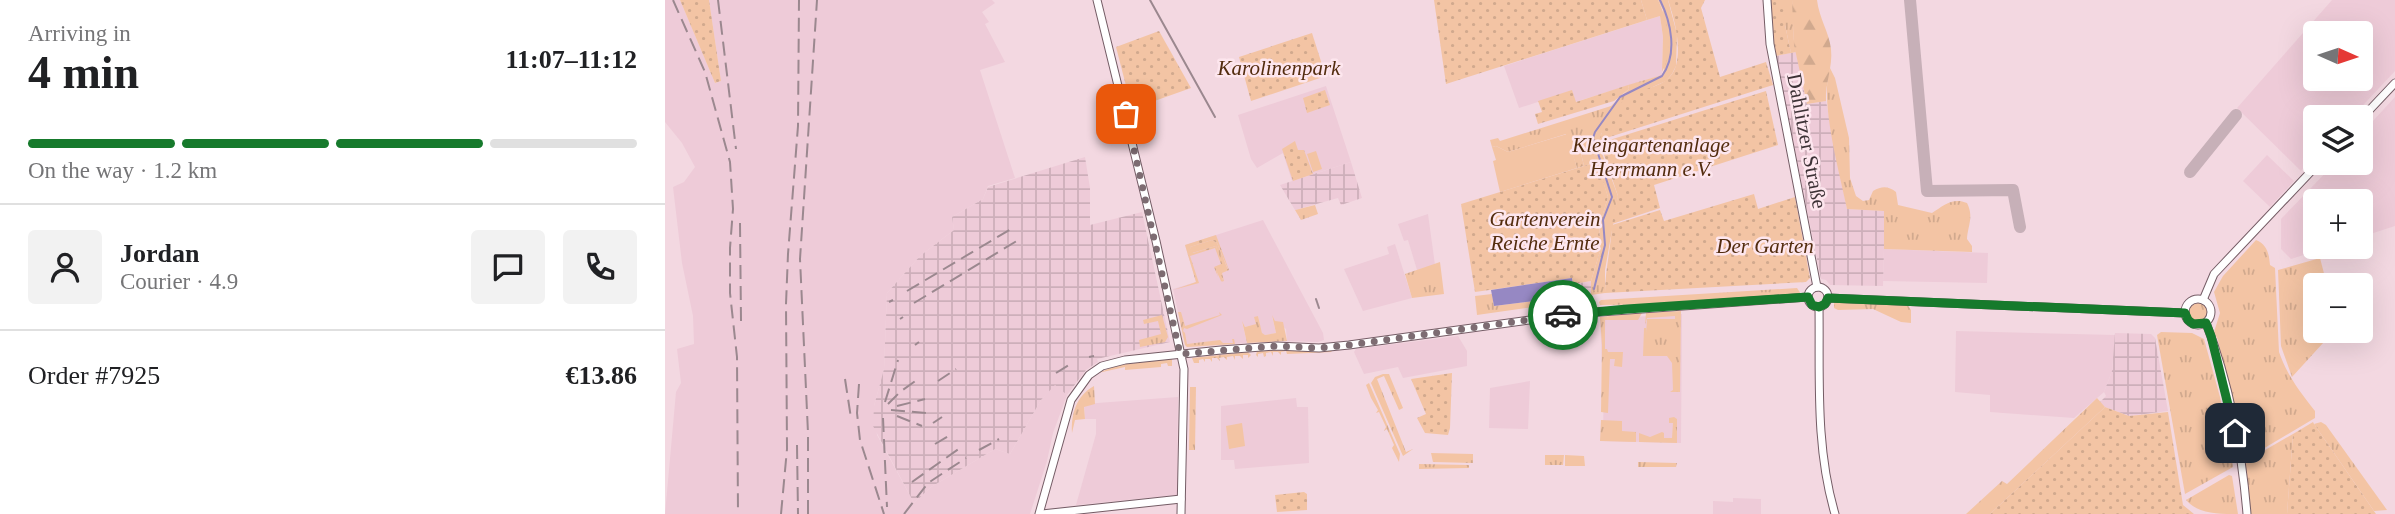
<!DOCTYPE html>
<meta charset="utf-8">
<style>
:root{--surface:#fff;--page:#f2f2f2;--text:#202124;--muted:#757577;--line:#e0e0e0;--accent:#167a2c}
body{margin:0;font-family:"Times New Roman",serif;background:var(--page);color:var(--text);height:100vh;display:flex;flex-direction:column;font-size:26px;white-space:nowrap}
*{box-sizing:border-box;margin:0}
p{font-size:23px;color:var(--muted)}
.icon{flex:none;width:38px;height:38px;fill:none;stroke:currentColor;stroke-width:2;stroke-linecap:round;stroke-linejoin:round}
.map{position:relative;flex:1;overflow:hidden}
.drawer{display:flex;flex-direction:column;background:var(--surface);width:665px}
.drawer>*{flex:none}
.needle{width:46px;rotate:93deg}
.controls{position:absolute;left:1638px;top:21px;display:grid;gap:14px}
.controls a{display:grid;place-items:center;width:70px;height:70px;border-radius:7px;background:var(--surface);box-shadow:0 7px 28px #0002;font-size:35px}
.pin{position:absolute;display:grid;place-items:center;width:60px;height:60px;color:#fff;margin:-30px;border-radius:14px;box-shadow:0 4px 10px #0006}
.courier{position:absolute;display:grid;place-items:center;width:70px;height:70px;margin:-35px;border:5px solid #167a2c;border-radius:50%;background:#fff;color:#222;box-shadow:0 2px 9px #0007}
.head em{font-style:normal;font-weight:700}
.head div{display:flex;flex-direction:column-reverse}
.head{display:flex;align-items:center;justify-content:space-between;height:119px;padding:0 28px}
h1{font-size:46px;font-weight:700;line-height:52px}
.bar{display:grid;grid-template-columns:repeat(4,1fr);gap:10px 7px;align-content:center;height:84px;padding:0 28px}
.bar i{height:9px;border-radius:5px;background:var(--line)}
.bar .on{background:var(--accent)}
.bar p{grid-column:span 4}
.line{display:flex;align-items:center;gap:18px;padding:0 28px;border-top:2px solid var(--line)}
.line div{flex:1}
.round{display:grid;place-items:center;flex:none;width:74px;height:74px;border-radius:7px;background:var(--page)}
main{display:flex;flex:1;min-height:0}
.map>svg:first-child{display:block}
.built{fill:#eecbd8;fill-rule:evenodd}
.industrial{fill:url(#industrial-grid)}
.grass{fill:url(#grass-tufts)}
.forest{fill:url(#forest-firs)}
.park{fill:url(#park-dots)}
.pitch{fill:#f3c4a4}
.water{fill:#9688c3}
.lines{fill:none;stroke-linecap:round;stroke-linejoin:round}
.stream{stroke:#9688c3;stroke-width:2}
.taxiway{stroke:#c7b0b8;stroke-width:12}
.secondary-casing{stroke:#745c65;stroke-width:9}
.secondary{stroke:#fff;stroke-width:7}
.tram{stroke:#9b888f;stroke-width:2}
.rail{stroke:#9b888f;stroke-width:2;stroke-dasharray:14 7;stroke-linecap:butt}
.done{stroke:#7d6c72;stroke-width:7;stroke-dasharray:0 12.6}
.route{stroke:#167a2c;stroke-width:9}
.labels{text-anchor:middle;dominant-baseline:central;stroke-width:5;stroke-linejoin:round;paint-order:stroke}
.park-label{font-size:21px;font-style:italic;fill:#532c0e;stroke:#fde6ee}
.street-label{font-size:21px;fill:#3d3236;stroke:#fde6ee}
</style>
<main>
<section class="drawer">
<div class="head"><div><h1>4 min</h1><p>Arriving in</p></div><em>11:07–11:12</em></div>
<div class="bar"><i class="on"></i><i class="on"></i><i class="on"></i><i></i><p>On the way · 1.2 km</p></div>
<div class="line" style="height:126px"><a class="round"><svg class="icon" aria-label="person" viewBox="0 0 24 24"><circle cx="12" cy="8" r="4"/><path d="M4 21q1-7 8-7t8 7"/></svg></a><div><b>Jordan</b><p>Courier · 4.9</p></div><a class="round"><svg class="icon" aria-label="chat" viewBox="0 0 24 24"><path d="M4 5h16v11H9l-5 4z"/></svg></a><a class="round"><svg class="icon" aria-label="phone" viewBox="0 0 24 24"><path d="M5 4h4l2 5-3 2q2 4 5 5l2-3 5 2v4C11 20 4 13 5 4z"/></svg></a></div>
<div class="line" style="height:91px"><div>Order #7925</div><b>€13.86</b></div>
</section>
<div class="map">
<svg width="1730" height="514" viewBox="0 0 1730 514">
<defs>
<pattern id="industrial-grid" width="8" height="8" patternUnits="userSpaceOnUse" patternTransform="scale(1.75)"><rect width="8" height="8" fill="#eecbd8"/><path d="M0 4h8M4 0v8" fill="none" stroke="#cdafba"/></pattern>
<pattern id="grass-tufts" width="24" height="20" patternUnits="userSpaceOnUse" patternTransform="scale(1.75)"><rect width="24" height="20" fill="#f3c4a4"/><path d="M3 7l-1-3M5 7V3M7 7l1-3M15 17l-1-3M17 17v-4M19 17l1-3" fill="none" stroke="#d1a98e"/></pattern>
<pattern id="forest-firs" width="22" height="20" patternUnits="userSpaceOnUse" patternTransform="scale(1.75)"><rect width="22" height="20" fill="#f3c4a4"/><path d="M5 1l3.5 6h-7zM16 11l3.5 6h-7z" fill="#d1a98e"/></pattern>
<pattern id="park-dots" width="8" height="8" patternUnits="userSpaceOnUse" patternTransform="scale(1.75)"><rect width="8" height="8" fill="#f3c4a4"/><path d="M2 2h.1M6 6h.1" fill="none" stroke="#d1a98e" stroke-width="1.8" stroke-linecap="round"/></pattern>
</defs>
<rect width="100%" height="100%" fill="#f3d8e1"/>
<!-- built -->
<g class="built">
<path d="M0 0H15L50 83 56 81 44 0H327L330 3 317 12 324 22 320 24 340 62 315 70 350 178 323 186 318 199 287 217 289 230 255 256 222 293 219 369 209 406 212 435 249 503 266 487 330 449 345 454 376 400 390 384 402 395 388 433 382 461 365 514H0L11 392 16 383 12 349 29 344 28 316 17 263 8 187 19 182 30 167 17 143 0 122Z"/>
<path d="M1667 0H1730V71L1687 117H1650V156L1636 171 1572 108ZM1650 33H1696V79H1650Z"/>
<path d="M995 16 998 37 997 75 910 102 907 91 854 108 839 66Z"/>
<path d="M661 86 686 162 627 181 618 153 592 168 586 159 573 115Z"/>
<path d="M1730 97V226L1696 237V201H1650V247H1664L1626 259 1616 249V219L1670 163H1696V134Z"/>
<path d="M1602 155 1629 181 1605 207 1578 181Z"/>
<path d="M763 214 770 265 752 270 743 240 739 241 733 224Z"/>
<path d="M598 220 658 333 659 340 653 342 622 341 621 329 610 321 607 316 611 333 600 335 597 334 593 316 591 319 592 324 580 327 577 322 582 343 522 347 520 345 508 289 531 282 520 245Z"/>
<path d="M730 244 747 298 698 311 679 269 724 254 722 247Z"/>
<path d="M1219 249 1323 253 1322 283 1218 281Z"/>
<path d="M1017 314 1016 443 938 441 939 363 937 362 935 319Z"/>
<path d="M1291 331 1450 335 1447 371 1439 392 1409 418 1325 412V395L1290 392Z"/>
<path d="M793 336 802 351V366L738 378 733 367 699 374 689 352 691 349Z"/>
<path d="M865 381 863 429 824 428 825 388Z"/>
<path d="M513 397 512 495 411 505 431 434V419H420L419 404Z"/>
<path d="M631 398 632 407H643L644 463 570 469 569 460H556V406Z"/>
<path d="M1068 498 1096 499V514H1048V501L1068 502Z"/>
</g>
<!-- industrial -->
<g class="industrial">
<path d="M1131 52 1142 104 1161 101 1182 209 1220 211 1218 286 1165 285 1161 280 1156 279 1111 56Z"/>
<path d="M420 157 425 188V225L477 212 505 342 432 359 433 362 421 370 402 395 390 385 376 400 345 454 330 449 266 487 249 503 208 426 209 406 219 369 222 293 255 256 289 230 287 217 318 199 323 187Z"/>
<path d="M686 162 697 198 676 205 673 198 630 210 615 185Z"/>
<path d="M926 281V295L910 296 908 284Z"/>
<path d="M1450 333 1486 334 1490 338 1503 411 1464 416 1440 407 1435 402 1441 396 1439 392 1447 371Z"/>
</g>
<!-- grass -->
<g class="grass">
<path d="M993 0H1003L1012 34 1011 66 1007 74 1001 81 961 99 936 134 935 148 953 196 940 270V293L926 295V281L936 248 934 227 943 197 925 142 912 137 919 166 912 168 901 134 843 152 831 146 827 147 825 140 833 138 835 141 946 106 964 89 963 85 997 75 999 70 998 10Z"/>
<path d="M1120 0H1127C1131 17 1126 35 1131 52L1126 53 1120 25Z"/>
<path d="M1165 68 1170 78 1184 138 1185 178 1191 196 1198 201 1204 200 1208 191C1217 186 1223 186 1231 192L1233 205 1267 213C1279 205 1288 197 1302 203 1309 217 1303 225 1302 239L1307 246V252L1219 249V211L1182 209C1175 174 1154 100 1165 68Z"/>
<path d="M650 205 653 214 636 220 630 210Z"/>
<path d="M547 240 552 243 563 270 556 272 558 281H556L550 268 557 265 551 246 527 253 525 247Z"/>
<path d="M1591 240C1602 244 1604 254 1605 265L1610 268 1614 352C1622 375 1635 392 1650 411V418L1581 459 1576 450 1553 340 1549 332 1555 313 1549 292 1558 276Z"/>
<path d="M1655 258 1662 285H1650V331H1669L1627 377 1616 346 1613 270Z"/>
<path d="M775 262 779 294 747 298 740 274Z"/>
<path d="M1132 288 1136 294C1070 303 1001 305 935 305L934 302 936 300Z"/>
<path d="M827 294 829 306 910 296V301L812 315 810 296Z"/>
<path d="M1169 302 1242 304 1246 310V323L1236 322 1208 309 1173 310 1169 308Z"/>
<circle cx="1533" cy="313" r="10"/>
<path d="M1016 311 1015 392H1005L1008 390 1007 363 1002 356H978L979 328H981L982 334H1010V316L982 318 980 325 981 313Z"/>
<path d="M513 312H516L520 326 555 315 554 312 557 315 522 329 519 328 518 331 520 333 522 344 555 340 558 343H568L567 339H569L570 344 522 347 520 345Z"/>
<path d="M977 313 973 320H940V349H942L943 352H958L957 367 949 366 950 359H945L943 413 936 412 937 345 935 317Z"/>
<path d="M497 315 503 337 500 342 475 347 474 340 496 334 493 321 479 324 478 320Z"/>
<path d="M607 315 610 321 618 322 622 341 582 343 577 321 580 327 591 324 589 317 593 316 597 333 600 335 611 333Z"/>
<path d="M1496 332 1527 333 1539 339 1555 397 1568 467 1520 494 1492 335Z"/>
<path d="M610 349 665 350 667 352 622 354 621 351 616 352V355L613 352H608V356L606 352 601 353V356L599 357 598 353 593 354V357L591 355 592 351Z"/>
<path d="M583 352 586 355 583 358V355H578V359L575 356H570V360L568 356 562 357V360L559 357 554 358 555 361 552 358H547V362L545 359H540V362L538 359 534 360V363H529L527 358Z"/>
<path d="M507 359V366H503L502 363 496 364V367L460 370V367L433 373 453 365Z"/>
<path d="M718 374H724L738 408 734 410 719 376 712 379 741 452 748 449 738 456 706 383 710 377Z"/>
<path d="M704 383 735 454 734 462 727 448 729 445 722 429 719 431 721 427 714 412 711 413 713 410 706 398 701 385Z"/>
<path d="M429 386 430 404 419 407 420 419 410 420 407 433C406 414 411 396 429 386Z"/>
<path d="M525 387H531L530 450H524Z"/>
<path d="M1432 398 1440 407 1325 514H1301L1337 481 1342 484Z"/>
<path d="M1009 417 1012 419V443L974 442V433L985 437 997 432 999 433V438H1007L1008 423H1004V418Z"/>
<path d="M936 420 957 421V431L971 432V442L935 441Z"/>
<path d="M1656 422 1661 425 1722 510 1709 511 1649 424Z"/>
<path d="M1628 434 1622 514H1583L1580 486 1581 461Z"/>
<path d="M766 453 808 454V463L768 462Z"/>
<path d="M880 455H899L898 465H880Z"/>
<path d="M900 455 919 456 920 466H900Z"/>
<path d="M973 462 1012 463 1011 467H973Z"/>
<path d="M754 464 804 465V468L754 469Z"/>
<path d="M1564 475 1567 476 1573 514C1553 514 1533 514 1521 500Z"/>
</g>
<!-- forest -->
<g class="forest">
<path d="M976 0H993C1003 20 1009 52 997 72L998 37 995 16 982 20Z"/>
<path d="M1127 0H1152C1154 18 1164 32 1166 49 1168 67 1160 83 1161 101L1142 104 1129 45Z"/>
<path d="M912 136 927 138 925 142 932 162 919 166Z"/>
</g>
<!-- park -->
<g class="park">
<path d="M15 0H44L56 81 50 83Z"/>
<path d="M769 0H976L982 20 781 84Z"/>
<path d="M1003 0H1040L1036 8 1055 77 1101 62 1108 85 935 140C936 131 941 124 947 116 951 111 955 104 960 99 971 90 988 89 1000 81 1023 67 1010 20 1003 0Z"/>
<path d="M1105 0H1120V25L1126 53 1111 56 1106 26Z"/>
<path d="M494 31 526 88 467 109 451 47Z"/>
<path d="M647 33 660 74 655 78 586 101 574 57Z"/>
<path d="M963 85 964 89 949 101 873 124 870 114 877 112 873 101 907 90 911 102Z"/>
<path d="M660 90 665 105 642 113 638 98Z"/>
<path d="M1101 91 1113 145 989 185 995 208 947 224 953 196 935 143Z"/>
<path d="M630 141 633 150H639L648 174 628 181 617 149Z"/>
<path d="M932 162 943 197 934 227 936 248 926 281 908 284 907 278 810 292 796 204Z"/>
<path d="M1089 194 1093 209 1130 197 1145 278 1141 282 940 293C940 270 946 248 947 225L995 210 999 221Z"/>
<path d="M551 235 564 270 557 273 559 281 556 282 558 280 555 272 563 269 552 243 547 240 525 247 528 253 551 246 558 266 551 268 553 277 549 267 556 264 550 248 525 256 534 283 508 290 531 282 520 245Z"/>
<path d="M787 373 785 428 783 435 760 433 752 418 761 414 746 379Z"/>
<path d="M1440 407 1464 416 1503 412 1518 505 1529 514H1325Z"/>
<path d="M1648 422 1649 424 1711 514H1622L1628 434Z"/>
<path d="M639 492 642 494V510L612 512 610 495Z"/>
</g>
<!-- pitch -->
<g class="pitch">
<path d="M902 134 912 168 835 192 828 161 831 160 827 147 831 146 843 152Z"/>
<path d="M651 151 657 169 648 172 642 154Z"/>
<path d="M982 319H1010V334H981Z"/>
<path d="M577 423 580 446 564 449 561 426Z"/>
</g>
<!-- water -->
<path class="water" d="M907 278 909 296 829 306 826 290Z"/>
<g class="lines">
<!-- stream -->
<path class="stream" d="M929 289 940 245 938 220 947 197 928 138 930 132 955 97 997 76C1013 54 1006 22 995 0"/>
<!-- taxiway -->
<g class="taxiway">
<path d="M1245 0 1262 191 1348 190 1355 227"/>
<path d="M1525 172 1571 115"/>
</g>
<!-- secondary casing -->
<g class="secondary-casing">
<g id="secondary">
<path d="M432 0 491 241 519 369 516 514"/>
<path d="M1102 0 1105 44 1152 287"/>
<path d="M1696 119 1730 83"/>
<circle cx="1153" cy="297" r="10"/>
<path d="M1163 298 1520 313"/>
<circle cx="1533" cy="312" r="13"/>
<path d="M1538 300 1549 274 1654 163"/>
<path d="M1154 307C1155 377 1150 446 1170 514"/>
<path d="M1541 323C1564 381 1577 452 1582 514"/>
<path d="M374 514 406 400 424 375 437 366 460 360 556 350 611 346 654 348 684 345 908 314 1143 297"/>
<path d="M377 514 516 499"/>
</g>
</g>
<!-- secondary -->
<use href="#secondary" class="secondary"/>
<!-- tram -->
<g class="tram">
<path d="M485 0 550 117"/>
<path d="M651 299 654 308"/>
</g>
<!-- rail -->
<g class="rail">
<path d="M8 0 40 72 65 162 68 209 65 248V293L72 357 73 514"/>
<path d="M53 0 71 149"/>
<path d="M75 223 76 321"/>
<path d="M242 291 346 229"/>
<path d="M224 302 228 300"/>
<path d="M249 303 355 239"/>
<path d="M235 319 238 317"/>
<path d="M250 345 254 342"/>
<path d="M424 357 429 356"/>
<path d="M391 373 407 363"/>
<path d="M180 379 186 418"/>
<path d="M273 381 291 369"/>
<path d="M194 384 192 413 195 440 219 514"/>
<path d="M220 402 233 360"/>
<path d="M223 404 235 392 253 379"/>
<path d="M232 406 260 399"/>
<path d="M226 410 261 413"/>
<path d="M232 416 257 426"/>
<path d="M218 418 222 507"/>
<path d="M268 423 277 417"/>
<path d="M270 444 287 434"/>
<path d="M132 445 133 514"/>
<path d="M314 450 334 439"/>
<path d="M247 482 295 448"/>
<path d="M116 514 122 449 121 304 123 254 133 126 134 0"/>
<path d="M143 514V433L135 259 152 0"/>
<path d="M239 514 263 483 301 458"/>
</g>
</g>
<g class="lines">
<!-- done -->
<path class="done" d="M461 114 515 354 611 346 654 348 684 345 898 315"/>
<!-- route -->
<path class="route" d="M898 315 962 309 1143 297 1147 305 1154 307 1160 304 1163 298 1520 313 1523 320 1528 324 1541 323 1546 336 1570 433"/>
</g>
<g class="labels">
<!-- park labels -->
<g class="park-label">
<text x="614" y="68">Karolinenpark</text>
<text x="986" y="145">Kleingartenanlage<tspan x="986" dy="24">Herrmann e.V.</tspan></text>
<text x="880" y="219">Gartenverein<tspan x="880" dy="24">Reiche Ernte</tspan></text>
<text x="1100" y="246">Der Garten</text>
</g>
<!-- street labels -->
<g class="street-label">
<text transform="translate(1142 141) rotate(79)">Dahlitzer Straße</text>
</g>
</g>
</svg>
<div class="controls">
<a><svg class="needle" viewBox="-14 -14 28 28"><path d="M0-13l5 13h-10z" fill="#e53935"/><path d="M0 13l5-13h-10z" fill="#757577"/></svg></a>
<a><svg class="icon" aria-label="layers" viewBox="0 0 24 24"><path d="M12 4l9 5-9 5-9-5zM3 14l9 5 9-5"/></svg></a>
<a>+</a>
<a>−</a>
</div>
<div class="pin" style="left:461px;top:114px;background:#ea580c"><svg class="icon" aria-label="bag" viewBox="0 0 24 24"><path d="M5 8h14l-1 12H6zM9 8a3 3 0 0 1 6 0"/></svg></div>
<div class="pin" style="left:1570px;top:433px;background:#1f2937"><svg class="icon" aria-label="home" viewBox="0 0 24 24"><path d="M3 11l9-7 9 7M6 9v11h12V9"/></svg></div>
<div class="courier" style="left:898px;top:315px"><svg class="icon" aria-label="car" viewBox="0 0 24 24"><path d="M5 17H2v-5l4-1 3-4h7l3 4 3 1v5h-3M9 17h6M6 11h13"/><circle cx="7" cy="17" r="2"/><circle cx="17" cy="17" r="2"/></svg></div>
</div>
</main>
